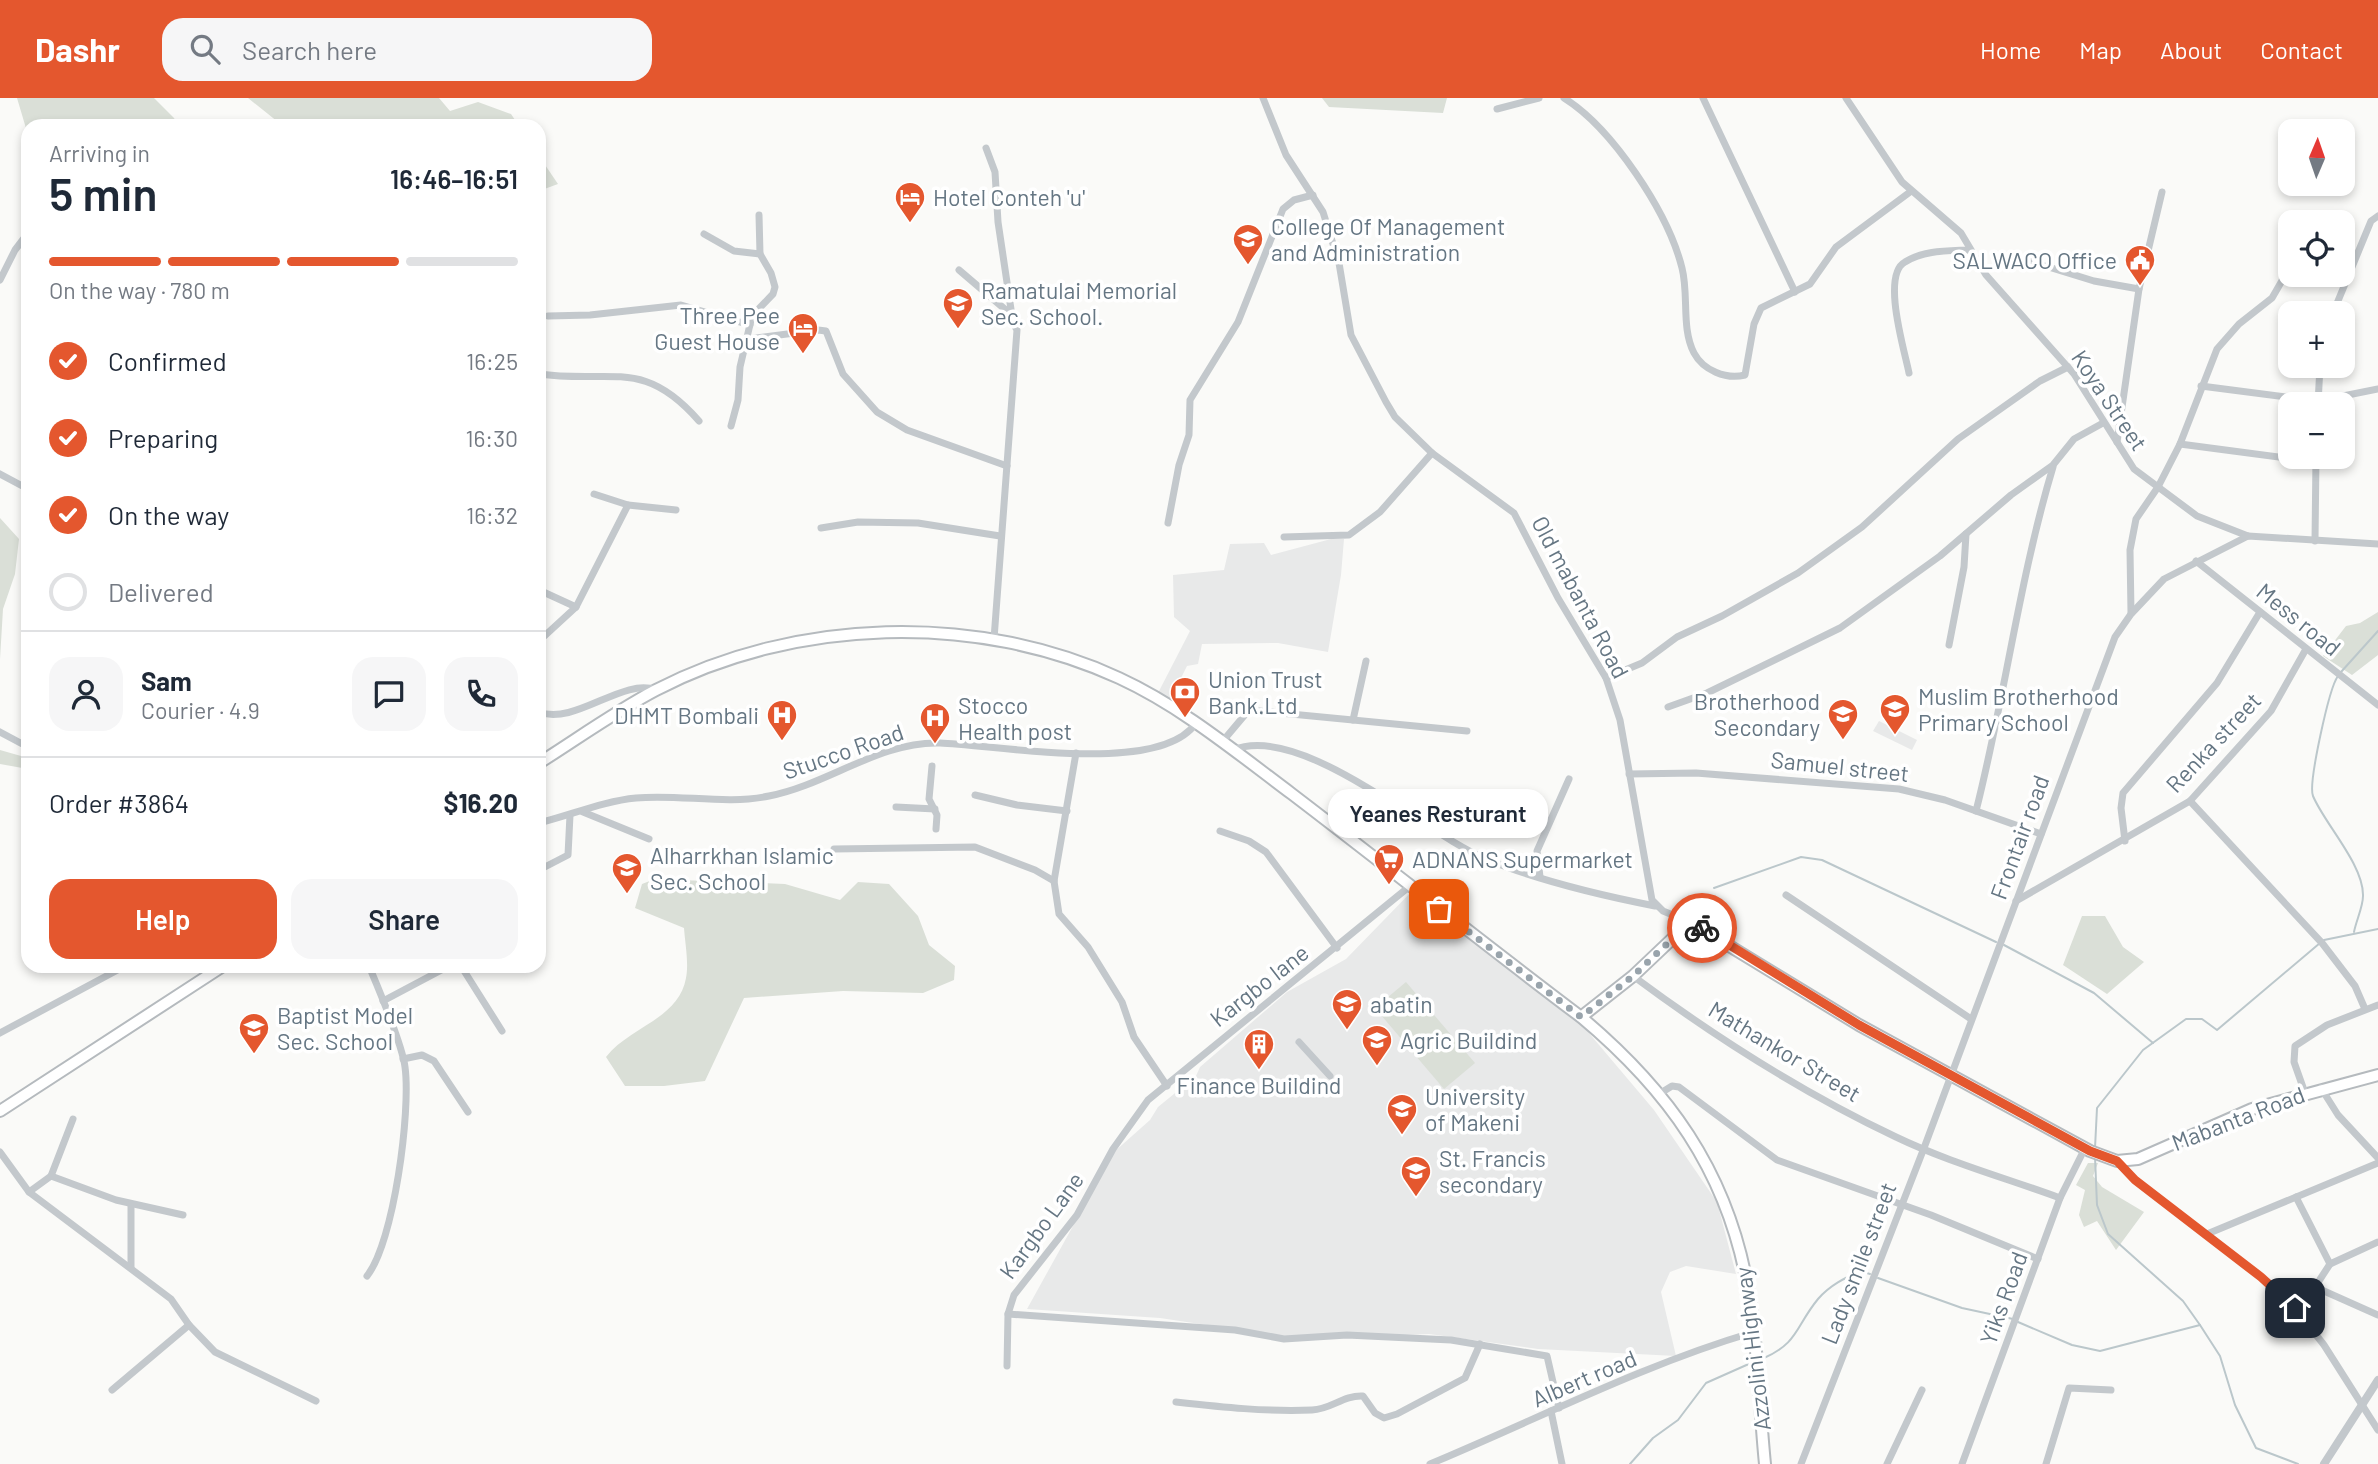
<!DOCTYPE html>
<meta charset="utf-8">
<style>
:root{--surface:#fff;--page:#f6f6f7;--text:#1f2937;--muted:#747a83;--line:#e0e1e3;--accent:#e4572e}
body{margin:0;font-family:Barlow,sans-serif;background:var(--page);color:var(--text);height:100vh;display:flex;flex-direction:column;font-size:26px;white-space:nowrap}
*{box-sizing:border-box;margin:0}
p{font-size:23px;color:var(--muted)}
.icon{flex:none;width:38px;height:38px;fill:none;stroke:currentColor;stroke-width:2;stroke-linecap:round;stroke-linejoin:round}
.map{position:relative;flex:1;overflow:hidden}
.side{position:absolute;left:21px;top:21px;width:525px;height:854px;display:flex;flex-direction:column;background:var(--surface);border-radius:21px;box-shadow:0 4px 10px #0003}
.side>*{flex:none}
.needle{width:46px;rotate:2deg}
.controls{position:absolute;left:2278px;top:21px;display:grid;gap:14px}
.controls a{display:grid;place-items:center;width:77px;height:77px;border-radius:14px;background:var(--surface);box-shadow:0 4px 10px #0003;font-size:35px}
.pin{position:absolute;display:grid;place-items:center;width:60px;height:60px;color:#fff;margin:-30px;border-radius:14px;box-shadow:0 4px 10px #0006}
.courier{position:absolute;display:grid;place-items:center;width:70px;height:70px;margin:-35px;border:5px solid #e4572e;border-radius:50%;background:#fff;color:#222;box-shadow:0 2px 9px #0007}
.bubble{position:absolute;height:49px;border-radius:21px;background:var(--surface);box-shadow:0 4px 10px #0003;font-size:23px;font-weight:600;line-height:49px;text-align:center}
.head em{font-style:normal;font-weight:600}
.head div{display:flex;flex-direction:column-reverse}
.head{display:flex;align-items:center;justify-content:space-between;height:119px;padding:0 28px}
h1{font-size:46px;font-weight:600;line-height:52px}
.bar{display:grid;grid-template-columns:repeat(4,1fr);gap:10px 7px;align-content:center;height:84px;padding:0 28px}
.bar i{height:9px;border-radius:5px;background:var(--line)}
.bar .current{background:var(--accent)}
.bar p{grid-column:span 4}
.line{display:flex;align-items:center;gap:18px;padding:0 28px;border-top:2px solid var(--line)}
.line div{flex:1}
.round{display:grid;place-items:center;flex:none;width:74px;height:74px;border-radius:21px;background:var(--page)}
ol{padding:0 28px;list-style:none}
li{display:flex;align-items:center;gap:21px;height:77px}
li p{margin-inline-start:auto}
li .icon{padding:7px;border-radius:50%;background:var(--accent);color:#fff;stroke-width:4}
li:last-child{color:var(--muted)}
li i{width:38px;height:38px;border:4px solid var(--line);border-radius:50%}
.action{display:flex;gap:14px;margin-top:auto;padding:14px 28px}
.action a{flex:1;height:80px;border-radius:21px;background:var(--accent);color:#fff;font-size:28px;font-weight:600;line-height:80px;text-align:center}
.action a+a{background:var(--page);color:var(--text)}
header{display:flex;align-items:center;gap:42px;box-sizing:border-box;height:98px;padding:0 35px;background:var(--accent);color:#fff}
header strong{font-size:33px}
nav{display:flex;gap:38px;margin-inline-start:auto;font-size:24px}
.search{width:490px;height:63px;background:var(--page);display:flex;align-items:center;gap:18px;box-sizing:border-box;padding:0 24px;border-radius:21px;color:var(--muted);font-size:26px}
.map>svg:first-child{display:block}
.built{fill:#e8e9e9}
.green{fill:#dadfd7}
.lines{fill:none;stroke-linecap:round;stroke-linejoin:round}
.stream{stroke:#bbc7cb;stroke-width:2}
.primary-casing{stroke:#b5babe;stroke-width:14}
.minor{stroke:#c3c8cc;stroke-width:7}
.tertiary{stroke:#c3c8cc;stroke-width:8}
.primary{stroke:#fff;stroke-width:10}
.done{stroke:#99a4ac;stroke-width:7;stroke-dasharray:0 12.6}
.route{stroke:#e4572e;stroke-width:9}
.labels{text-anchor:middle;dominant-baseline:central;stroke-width:7;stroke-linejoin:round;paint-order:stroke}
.poi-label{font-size:23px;fill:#657683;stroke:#fff;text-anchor:start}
.street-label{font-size:23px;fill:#657683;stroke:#fff}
</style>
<header>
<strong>Dashr</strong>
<div class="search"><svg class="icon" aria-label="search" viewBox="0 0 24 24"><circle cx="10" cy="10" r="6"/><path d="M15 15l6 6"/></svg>Search here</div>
<nav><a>Home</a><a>Map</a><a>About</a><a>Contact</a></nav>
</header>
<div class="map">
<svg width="2378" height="1366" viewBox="0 0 2378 1366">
<rect width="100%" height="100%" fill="#fafaf8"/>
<!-- built -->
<g class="built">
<path d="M1331 441H1344L1341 477 1328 554 1278 545 1202 546 1198 566 1187 568 1170 602 1158 595 1190 533 1174 519 1173 477 1224 472 1230 446 1264 445 1271 457Z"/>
<path d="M1879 623 1917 642 1912 652 1873 633Z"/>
<path d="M1416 789 1583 928 1654 1012 1717 1104 1736 1176 1686 1168 1670 1174 1661 1194 1676 1258 1538 1251 1429 1236 1301 1241 1160 1220 1027 1211 1114 1054 1150 1022 1158 1009 1196 978 1200 969 1287 894 1346 861Z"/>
</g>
<!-- green -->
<g class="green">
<path d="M17 0H154L174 20 178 28H28V37Z"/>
<path d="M248 0H439L450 13 478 4 511 16 519 28H283Z"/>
<path d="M1322 0H1447L1443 15 1329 9Z"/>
<path d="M539 58 558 86 539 93Z"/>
<path d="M0 420 19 441 15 476 3 511 0 561Z"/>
<path d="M2378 514V557L2352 577 2323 558 2346 528 2360 525Z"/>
<path d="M0 652 28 660V671L0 666Z"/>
<path d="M655 781 785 786 840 802 858 784 889 786 918 818 929 847 955 868 954 882 923 895 843 893 744 900 705 983 664 988H625L606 959C629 929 679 921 686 880 689 865 685 845 684 830L635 810 642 786Z"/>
<path d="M2082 818H2105L2123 849 2144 864 2107 896 2063 867Z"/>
<path d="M1406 884 1475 965 1444 991 1375 910Z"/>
<path d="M2088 1065H2098L2093 1078 2102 1089 2144 1114 2116 1152 2097 1123 2084 1129 2079 1117 2085 1092 2076 1087Z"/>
</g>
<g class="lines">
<!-- stream -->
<g class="stream">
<path d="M2341 574 2378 533"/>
<path d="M2338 578C2329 590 2308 686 2313 698 2324 725 2364 767 2363 798 2363 809 2356 823 2354 834"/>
<path d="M1714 790 1801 759 1822 762 1996 844"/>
<path d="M2324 842 2378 831"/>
<path d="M2004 847 2094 895 2153 945"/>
<path d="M2095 1050 2097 1010 2143 952 2186 921H2202L2217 932 2320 845"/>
<path d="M2095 1059 2097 1107 2108 1136 2183 1203 2200 1227 2220 1258 2235 1307 2256 1350 2298 1366"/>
<path d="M1878 1180 1962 1210 2013 1221"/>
<path d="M2018 1224 2072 1247 2100 1253 2200 1227"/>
<path d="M1762 1261C1799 1245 1795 1229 1818 1201 1830 1187 1845 1180 1860 1173L1870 1176"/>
<path d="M1630 1366 1653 1340 1678 1322 1706 1285 1751 1265"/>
</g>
<!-- primary casing -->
<g class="primary-casing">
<g id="primary">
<path d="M539 665C577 641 616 613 656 592 795 520 976 514 1119 580 1182 609 1237 655 1292 696 1389 770 1484 846 1581 919 1668 992 1726 1072 1747 1185 1758 1244 1759 1306 1765 1366"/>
<path d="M1581 919 1633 878 1690 824 1859 927 2090 1053 2117 1063 2138 1061 2252 1011 2378 977"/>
<path d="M0 1013 223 868"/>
</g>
</g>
<!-- minor -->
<g class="minor">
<path d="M1263 0 1286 57 1323 114 1339 165 1351 237 1386 304 1395 319 1432 355 1514 415 1558 500 1606 580 1620 622 1652 802 1663 813 1690 824"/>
<path d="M1564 0C1612 30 1668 114 1682 170 1689 197 1681 230 1694 255 1703 272 1726 282 1745 277L1754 226 1761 210 1810 186 1836 149 1910 94"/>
<path d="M1703 0 1795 194"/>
<path d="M1846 0 1902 84 1961 135 1986 177 2074 276 2134 371 2197 418 2248 438"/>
<path d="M1497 11 1539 0"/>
<path d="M986 50 995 74 998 124 1012 218"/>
<path d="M2314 124 2315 122"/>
<path d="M704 136 734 153 760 156"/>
<path d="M2026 162 2094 183 2139 191"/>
<path d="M959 172 1007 213 1017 232 994 541"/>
<path d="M0 182 15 152 28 135"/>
<path d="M2333 215 2371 123 2378 118"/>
<path d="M548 218 590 217 681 207 750 227"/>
<path d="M748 241 818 232 826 233 843 276 877 314 907 332 1007 368"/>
<path d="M1909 275C1905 254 1881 177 1905 164 1924 152 1948 153 1969 152"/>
<path d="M539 276C612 286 643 259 699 323"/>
<path d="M2201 288 2318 303 2378 291"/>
<path d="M2318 306 2320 268"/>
<path d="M731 328 738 302 740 269 752 218 773 196 775 189 771 175 760 156 759 117"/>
<path d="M2117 344 2139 191 2162 94"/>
<path d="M2180 346 2316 364"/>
<path d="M0 376 28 391"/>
<path d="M594 396 628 407"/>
<path d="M1168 425 1179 367 1189 337 1190 302 1238 224 1283 111 1294 102 1313 97"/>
<path d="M821 430 858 424 918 425 1000 438"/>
<path d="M1284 439 1349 437 1380 414 1432 355"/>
<path d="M2315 443 2316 359"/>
<path d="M2196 463 2378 607"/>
<path d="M539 492 576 509"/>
<path d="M2131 515 2130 452 2136 421 2158 389 2180 346 2217 251 2239 226 2272 200 2291 167"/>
<path d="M539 543 576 509 628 407 676 412"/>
<path d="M1949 547 1964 469 1966 436"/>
<path d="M1606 580 1642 565 1677 539 1722 518 1798 475 1862 429 1958 341 2040 283 2068 269"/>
<path d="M1668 609 1707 595 1840 530 1940 458 2011 397 2053 367 2074 341 2103 325"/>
<path d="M539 614C575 628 623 579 656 592"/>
<path d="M1353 622 1366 563"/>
<path d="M0 634 28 649"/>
<path d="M1222 644 1249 612 1467 633"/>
<path d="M1233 652C1301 624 1422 734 1486 761 1539 783 1599 797 1655 808"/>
<path d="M1076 655 1054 783 1059 816 1088 849 1122 904 1134 939 1167 988"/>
<path d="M932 668 929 701 937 717 936 731"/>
<path d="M1629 676 1696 675 1899 691 1945 702 2041 736"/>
<path d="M975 697 1017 707 1067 713"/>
<path d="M2190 703 2322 845 2355 888 2365 911"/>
<path d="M896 709 935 711"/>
<path d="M1976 713C2005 599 2019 482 2053 369"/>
<path d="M583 714 649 741"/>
<path d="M539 725C571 717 604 703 636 700 680 696 726 707 769 698 827 687 880 643 940 645 999 647 1160 678 1196 625"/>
<path d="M1220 733 1249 743 1266 754 1337 850"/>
<path d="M2125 743 2121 710 2123 695 2217 585 2260 514"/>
<path d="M834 751 975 749 1035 772 1054 783"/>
<path d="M539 772 568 757 570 717"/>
<path d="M1540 779 1537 753 1569 681"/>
<path d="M1786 797 1971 921"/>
<path d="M2016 803 2190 703 2271 613 2306 551"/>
<path d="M461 868 502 933"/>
<path d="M1633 878C1715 939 1803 995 1896 1039 1948 1064 2006 1080 2060 1100"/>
<path d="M383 903 449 868"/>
<path d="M0 935 125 868"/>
<path d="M1299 944 1330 978"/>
<path d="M403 961 422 957 434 963 468 1014"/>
<path d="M2321 990 2338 1017 2378 1060"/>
<path d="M2305 995 2294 964 2295 948 2327 927 2378 907"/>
<path d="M1659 996 1672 988 1679 989 1777 1062 1931 1117 2038 1161"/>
<path d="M0 1054 29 1094 171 1201 189 1227 215 1254 316 1303"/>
<path d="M2117 1063 2135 1082 2261 1179 2295 1210 2324 1247 2378 1332"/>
<path d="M51 1078 116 1102 183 1117"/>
<path d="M29 1094 51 1078 73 1021"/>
<path d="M2296 1099 2330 1166"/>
<path d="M2207 1136 2378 1065"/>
<path d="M131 1169V1106"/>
<path d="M367 1178C394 1144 411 1013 405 969 402 945 379 892 369 868"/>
<path d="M2315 1189 2378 1217"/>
<path d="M2295 1210 2315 1189 2330 1166 2378 1144"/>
<path d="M1008 1216 1235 1232 1284 1241 1347 1237 1451 1242 1547 1258 1559 1310"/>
<path d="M1007 1268 1008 1216 1014 1197 1077 1117 1113 1051 1148 1002 1410 788"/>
<path d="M112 1292 189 1227"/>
<path d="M1176 1304C1221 1309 1267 1314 1312 1312 1332 1311 1343 1297 1363 1298L1375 1315 1384 1320 1397 1316 1465 1280 1480 1246"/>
<path d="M1551 1313 1562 1366"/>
<path d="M1430 1366C1538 1321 1642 1267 1754 1234"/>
<path d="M1801 1366 1924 1050 2115 539 2131 516 2164 481 2248 438 2378 446"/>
<path d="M1887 1366 1922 1292"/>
<path d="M1962 1366 2060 1100 2085 1050"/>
<path d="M2046 1366 2069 1290 2111 1292"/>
</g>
<!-- tertiary -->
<path class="tertiary" d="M2324 1366 2378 1282"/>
<!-- primary -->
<use href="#primary" class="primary"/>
</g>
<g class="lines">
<!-- done -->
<path class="done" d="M1439 811 1581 919 1633 878 1690 824 1702 830"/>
<!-- route -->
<path class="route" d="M1702 830 1859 927 2090 1053 2117 1063 2135 1082 2261 1179 2295 1210"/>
</g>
<!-- icons -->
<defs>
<g id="hotel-pin" transform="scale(1.575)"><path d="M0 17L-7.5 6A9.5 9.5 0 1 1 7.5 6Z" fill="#e4572e" stroke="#fff"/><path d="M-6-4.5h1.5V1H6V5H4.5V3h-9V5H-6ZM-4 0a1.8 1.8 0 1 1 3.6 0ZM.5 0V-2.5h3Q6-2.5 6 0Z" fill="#fff"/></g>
<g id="university-pin" transform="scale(1.575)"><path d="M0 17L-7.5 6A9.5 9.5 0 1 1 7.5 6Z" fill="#e4572e" stroke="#fff"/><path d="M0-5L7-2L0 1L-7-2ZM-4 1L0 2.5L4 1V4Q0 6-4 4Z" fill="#fff"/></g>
<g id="civic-pin" transform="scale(1.575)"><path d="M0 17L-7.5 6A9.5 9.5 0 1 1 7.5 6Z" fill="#e4572e" stroke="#fff"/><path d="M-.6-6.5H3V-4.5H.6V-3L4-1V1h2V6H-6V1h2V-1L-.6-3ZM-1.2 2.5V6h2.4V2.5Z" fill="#fff"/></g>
<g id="school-pin" transform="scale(1.575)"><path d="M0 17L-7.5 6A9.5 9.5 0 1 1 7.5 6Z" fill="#e4572e" stroke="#fff"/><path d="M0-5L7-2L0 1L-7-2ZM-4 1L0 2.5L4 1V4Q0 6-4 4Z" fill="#fff"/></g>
<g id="bank-pin" transform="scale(1.575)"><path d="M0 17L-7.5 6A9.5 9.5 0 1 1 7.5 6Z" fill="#e4572e" stroke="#fff"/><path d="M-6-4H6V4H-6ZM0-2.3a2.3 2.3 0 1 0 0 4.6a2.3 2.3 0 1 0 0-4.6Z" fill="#fff"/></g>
<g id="hospital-pin" transform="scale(1.575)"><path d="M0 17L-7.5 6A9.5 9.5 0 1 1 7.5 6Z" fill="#e4572e" stroke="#fff"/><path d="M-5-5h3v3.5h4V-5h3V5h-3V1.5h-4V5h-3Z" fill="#fff"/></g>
<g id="supermarket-pin" transform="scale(1.575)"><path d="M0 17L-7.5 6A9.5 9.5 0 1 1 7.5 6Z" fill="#e4572e" stroke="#fff"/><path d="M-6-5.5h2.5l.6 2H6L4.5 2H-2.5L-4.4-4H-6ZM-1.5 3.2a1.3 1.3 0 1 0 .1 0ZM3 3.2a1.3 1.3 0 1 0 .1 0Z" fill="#fff"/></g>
<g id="building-pin" transform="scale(1.575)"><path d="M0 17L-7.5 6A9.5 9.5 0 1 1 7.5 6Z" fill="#e4572e" stroke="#fff"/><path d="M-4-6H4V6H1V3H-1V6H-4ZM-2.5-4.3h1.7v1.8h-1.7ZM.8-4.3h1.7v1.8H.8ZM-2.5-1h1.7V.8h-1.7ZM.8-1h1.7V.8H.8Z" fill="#fff"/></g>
</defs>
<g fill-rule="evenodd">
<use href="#hotel-pin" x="910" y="99"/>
<use href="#university-pin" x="1248" y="141"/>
<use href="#civic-pin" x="2140" y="162"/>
<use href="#school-pin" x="958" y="205"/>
<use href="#hotel-pin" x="803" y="230"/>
<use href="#bank-pin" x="1185" y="594"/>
<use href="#school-pin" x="1895" y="611"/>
<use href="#school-pin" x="1843" y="616"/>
<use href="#hospital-pin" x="782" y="617"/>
<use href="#hospital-pin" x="935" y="620"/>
<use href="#supermarket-pin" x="1389" y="761"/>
<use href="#school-pin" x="627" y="770"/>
<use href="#university-pin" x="1347" y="906"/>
<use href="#school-pin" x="254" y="930"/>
<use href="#university-pin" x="1377" y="942"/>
<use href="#building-pin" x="1259" y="946"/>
<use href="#university-pin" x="1402" y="1011"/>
<use href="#school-pin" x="1416" y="1073"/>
</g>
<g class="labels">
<!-- poi labels -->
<g class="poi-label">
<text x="933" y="99">Hotel Conteh 'u'</text>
<text x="1271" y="128">College Of Management<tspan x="1271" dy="26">and Administration</tspan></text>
<text x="2117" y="162" text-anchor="end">SALWACO Office</text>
<text x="981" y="192">Ramatulai Memorial<tspan x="981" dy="26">Sec. School.</tspan></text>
<text x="780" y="217" text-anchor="end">Three Pee<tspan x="780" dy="26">Guest House</tspan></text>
<text x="1208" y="581">Union Trust<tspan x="1208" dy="26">Bank.Ltd</tspan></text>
<text x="1918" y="598">Muslim Brotherhood<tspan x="1918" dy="26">Primary School</tspan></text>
<text x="1820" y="603" text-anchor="end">Brotherhood<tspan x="1820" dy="26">Secondary</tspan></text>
<text x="958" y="607">Stocco<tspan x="958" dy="26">Health post</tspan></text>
<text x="759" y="617" text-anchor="end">DHMT Bombali</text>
<text x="650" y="757">Alharrkhan Islamic<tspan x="650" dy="26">Sec. School</tspan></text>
<text x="1412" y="761">ADNANS Supermarket</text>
<text x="1370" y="906">abatin</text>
<text x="277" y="917">Baptist Model<tspan x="277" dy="26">Sec. School</tspan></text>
<text x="1400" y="942">Agric Buildind</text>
<text x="1259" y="987" text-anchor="middle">Finance Buildind</text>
<text x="1425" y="998">University<tspan x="1425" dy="26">of Makeni</tspan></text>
<text x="1439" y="1060">St. Francis<tspan x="1439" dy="26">secondary</tspan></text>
</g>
<!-- street labels -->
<g class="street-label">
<text transform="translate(2110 302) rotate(56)">Koya Street</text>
<text transform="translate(1581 499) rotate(62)">Old mabanta Road</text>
<text transform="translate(2299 521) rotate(39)">Mess road</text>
<text transform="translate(2213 644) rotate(-47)">Renka street</text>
<text transform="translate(843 653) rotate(-19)">Stucco Road</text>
<text transform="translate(1840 668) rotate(6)">Samuel street</text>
<text transform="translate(2019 739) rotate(-70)">Frontair road</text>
<text transform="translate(1259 887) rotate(-38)">Kargbo lane</text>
<text transform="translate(1785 953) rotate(31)">Mathankor Street</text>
<text transform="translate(2238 1020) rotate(-21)">Mabanta Road</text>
<text transform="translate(1041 1127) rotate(-54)">Kargbo Lane</text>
<text transform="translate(1858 1165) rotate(-69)">Lady smile street</text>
<text transform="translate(2003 1200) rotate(-70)">Yiks Road</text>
<text transform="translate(1752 1251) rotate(-97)">Azzolini Highway</text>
<text transform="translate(1584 1280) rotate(-23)">Albert road</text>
</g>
</g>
</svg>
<div class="controls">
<a><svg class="needle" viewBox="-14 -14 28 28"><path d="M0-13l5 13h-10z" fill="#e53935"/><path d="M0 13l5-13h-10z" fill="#747a83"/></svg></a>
<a><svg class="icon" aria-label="locate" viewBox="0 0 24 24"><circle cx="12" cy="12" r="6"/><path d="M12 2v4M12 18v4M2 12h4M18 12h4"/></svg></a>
<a>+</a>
<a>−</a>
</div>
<div class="pin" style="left:1439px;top:811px;background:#ea580c"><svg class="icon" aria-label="bag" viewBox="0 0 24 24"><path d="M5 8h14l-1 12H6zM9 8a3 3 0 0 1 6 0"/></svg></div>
<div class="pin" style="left:2295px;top:1210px;background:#1f2937"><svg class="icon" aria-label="home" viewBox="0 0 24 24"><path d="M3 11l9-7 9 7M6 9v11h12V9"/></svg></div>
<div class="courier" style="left:1702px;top:830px"><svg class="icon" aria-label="bike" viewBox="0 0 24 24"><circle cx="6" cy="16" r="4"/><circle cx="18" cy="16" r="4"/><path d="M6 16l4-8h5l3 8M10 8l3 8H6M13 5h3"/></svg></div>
<div class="bubble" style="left:1328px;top:691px;width:220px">Yeanes Resturant</div>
<section class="side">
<div class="head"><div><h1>5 min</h1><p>Arriving in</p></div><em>16:46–16:51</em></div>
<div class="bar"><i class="current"></i><i class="current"></i><i class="current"></i><i></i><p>On the way · 780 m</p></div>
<ol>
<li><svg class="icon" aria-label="check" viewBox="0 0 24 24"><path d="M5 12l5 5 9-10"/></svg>Confirmed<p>16:25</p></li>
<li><svg class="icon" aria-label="check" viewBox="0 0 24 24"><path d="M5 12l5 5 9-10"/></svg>Preparing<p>16:30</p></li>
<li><svg class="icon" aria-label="check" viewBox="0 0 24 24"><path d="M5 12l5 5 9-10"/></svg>On the way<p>16:32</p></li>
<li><i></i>Delivered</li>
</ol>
<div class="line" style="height:126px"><a class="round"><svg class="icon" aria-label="person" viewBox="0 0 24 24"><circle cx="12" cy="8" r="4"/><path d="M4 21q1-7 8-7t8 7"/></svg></a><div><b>Sam</b><p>Courier · 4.9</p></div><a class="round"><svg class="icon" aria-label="chat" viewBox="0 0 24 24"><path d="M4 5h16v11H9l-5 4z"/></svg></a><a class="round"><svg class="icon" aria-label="phone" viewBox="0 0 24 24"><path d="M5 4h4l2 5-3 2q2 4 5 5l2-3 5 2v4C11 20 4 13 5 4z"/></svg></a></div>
<div class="line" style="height:91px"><div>Order #3864</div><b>$16.20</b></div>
<div class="action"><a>Help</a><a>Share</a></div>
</section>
</div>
